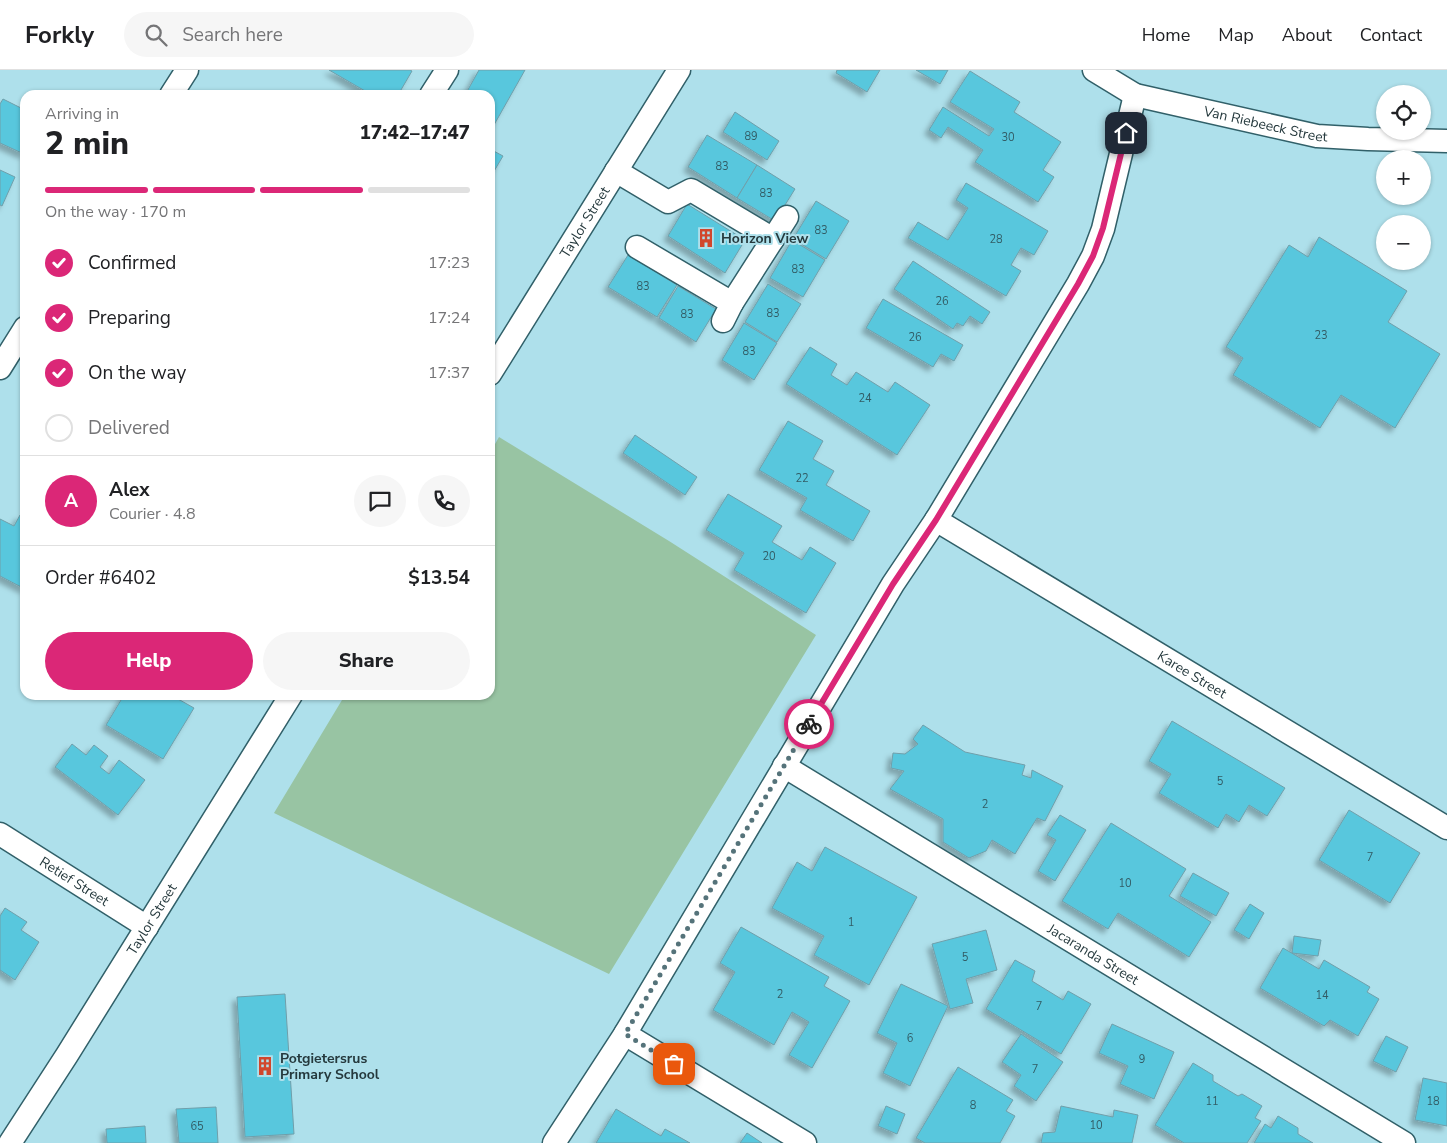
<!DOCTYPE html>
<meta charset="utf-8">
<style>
:root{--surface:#fff;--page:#f6f6f6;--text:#202124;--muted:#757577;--line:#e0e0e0;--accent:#db2777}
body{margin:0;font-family:"Nunito Sans",sans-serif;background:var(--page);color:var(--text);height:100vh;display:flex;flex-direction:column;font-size:19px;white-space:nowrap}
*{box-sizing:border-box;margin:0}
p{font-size:16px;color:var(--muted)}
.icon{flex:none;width:28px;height:28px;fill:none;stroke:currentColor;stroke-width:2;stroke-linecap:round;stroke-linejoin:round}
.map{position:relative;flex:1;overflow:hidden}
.details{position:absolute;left:20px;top:20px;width:475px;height:610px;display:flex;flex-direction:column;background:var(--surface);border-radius:15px;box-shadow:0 1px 4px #0004}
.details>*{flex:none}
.tools{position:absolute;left:1376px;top:15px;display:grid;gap:10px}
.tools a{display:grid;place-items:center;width:55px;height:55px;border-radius:50%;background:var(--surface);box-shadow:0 1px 4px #0004;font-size:25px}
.pin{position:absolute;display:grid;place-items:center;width:42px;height:42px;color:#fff;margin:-21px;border-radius:10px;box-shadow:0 2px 8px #0006}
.courier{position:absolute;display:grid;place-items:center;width:50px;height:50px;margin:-25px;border:4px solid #db2777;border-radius:50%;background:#fff;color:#222;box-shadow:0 1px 6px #0007}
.headline em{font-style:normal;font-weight:800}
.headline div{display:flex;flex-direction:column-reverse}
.headline{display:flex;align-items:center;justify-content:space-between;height:85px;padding:0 25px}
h1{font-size:32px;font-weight:800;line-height:38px}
.bar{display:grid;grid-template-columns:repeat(4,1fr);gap:8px 5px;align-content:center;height:60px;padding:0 25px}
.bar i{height:6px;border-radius:4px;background:var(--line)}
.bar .active{background:var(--accent)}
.bar p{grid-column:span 4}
.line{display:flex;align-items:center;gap:12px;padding:0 25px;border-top:1px solid var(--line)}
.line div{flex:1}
.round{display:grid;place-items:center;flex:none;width:52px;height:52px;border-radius:26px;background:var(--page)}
ol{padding:0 25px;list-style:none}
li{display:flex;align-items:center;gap:15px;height:55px}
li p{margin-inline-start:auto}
li .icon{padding:5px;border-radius:50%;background:var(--accent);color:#fff;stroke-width:4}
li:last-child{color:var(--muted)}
li i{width:28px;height:28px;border:2px solid var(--line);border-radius:50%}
.cta{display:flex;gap:10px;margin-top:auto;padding:10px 25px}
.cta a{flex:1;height:58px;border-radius:30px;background:var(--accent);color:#fff;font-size:20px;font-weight:800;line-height:58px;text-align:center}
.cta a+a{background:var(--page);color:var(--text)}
header{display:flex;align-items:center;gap:30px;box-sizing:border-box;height:70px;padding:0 25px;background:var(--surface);border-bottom:1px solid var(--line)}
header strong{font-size:24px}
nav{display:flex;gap:28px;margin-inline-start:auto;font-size:18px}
.search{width:350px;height:45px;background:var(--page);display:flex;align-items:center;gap:12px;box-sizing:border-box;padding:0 18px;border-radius:28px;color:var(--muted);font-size:19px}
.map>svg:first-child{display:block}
.green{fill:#98c4a3}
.building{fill:#58c7dd;stroke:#709faa;filter:url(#shadow)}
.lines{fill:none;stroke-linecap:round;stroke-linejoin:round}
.street-casing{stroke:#316069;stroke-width:25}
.street{stroke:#fff;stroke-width:22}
.done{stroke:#55737a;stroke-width:5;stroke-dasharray:0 9}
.route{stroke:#db2777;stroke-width:6}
.labels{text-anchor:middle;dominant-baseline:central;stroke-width:4;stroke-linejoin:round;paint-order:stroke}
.number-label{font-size:11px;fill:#325c65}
.street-label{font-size:14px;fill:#25393d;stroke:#aee0eb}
.poi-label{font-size:14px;font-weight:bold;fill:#25393d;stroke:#aee0eb;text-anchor:start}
</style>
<header>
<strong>Forkly</strong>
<div class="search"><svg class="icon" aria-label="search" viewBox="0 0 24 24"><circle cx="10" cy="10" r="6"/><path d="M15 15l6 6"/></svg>Search here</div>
<nav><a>Home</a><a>Map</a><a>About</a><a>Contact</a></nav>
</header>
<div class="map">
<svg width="1447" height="1073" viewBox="0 0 1447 1073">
<defs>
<filter id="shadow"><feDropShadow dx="-4.5" dy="4.5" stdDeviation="2.5" flood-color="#0004"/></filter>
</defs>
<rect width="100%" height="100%" fill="#aee0eb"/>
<!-- green -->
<path class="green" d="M499 367 669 471 816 565 609 904 274 743 345 625H490V383Z"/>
<!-- building -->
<g class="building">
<path d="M329 0H410L412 1 398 25H372Z"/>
<path d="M479 0H525L490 62V25H465Z"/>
<path d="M837 0H880L867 22 836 3Z"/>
<path d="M916 0H948L940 14Z"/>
<path d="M970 1 1020 32 1014 42 1061 72 1043 100 1054 107 1038 132 975 92 983 80 948 57 941 68 929 60 943 37 989 66 994 59 950 32Z"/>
<path d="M3 29 25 40V82L24 84 0 73V34Z"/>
<path d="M735 42 779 71 767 90 723 62Z"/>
<path d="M707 65 757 95 737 128 688 97Z"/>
<path d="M490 79 503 86 490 108Z"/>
<path d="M757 95 795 119 775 151 737 128Z"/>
<path d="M0 100 15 107 2 136 0 135Z"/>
<path d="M966 113 1048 161 1034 185 1021 178 1011 195 1021 201 1006 226 908 168 918 152 948 170 968 138 956 130Z"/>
<path d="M816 131 849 151 826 189 793 169Z"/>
<path d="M687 134 745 170 725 203 668 166Z"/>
<path d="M1319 167 1407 221 1388 252 1440 284 1395 358 1341 325 1320 358 1233 305 1243 288 1226 277 1289 175 1308 187Z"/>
<path d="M792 170 825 190 803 227 770 208Z"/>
<path d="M628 185 677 215 657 247 608 217Z"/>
<path d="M913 191 990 242 982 254 970 246 963 256 957 253 953 259 894 219Z"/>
<path d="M768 214 801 234 777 272 745 252Z"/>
<path d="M678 216 716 239 696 272 659 248Z"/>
<path d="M883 229 963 275 954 291 941 284 933 297 866 258Z"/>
<path d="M744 253 777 273 754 310 722 290Z"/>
<path d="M810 277 837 294 831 305 847 315 856 302 888 322 895 312 930 335 897 385 786 314Z"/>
<path d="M788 351 823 371 813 389 834 401 826 415 870 441 853 471 800 440 807 428 759 400Z"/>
<path d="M635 365 697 407 685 425 623 383Z"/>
<path d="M728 424 782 456 772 472 802 490 810 477 836 493 806 543 734 500 744 483 706 460Z"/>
<path d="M20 445 25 447V519L0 506V449L14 456Z"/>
<path d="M124 625H171L194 638 163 689 106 655Z"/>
<path d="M1172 651 1285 718 1267 746 1249 735 1239 752 1226 744 1218 758 1159 723 1171 704 1149 691Z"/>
<path d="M923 655 965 682 1025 695 1022 705 1031 708 1032 700 1063 716 1045 751 1037 748 1015 784 992 770 986 781 969 788 943 772V749L890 719 904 701 891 698 893 683 905 684 918 674 913 669Z"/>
<path d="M72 674 86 685 94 675 108 686 100 697 109 704 119 690 145 710 118 745 55 697Z"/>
<path d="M1349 740 1420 783 1390 833 1319 790Z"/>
<path d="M1060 745 1086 760 1055 811 1038 801 1056 770 1047 765Z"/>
<path d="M1111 753 1186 799 1169 826 1211 852 1189 887 1118 843 1108 859 1062 831Z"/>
<path d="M825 777 917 827 869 915 814 885 824 866 772 838 797 792 812 801Z"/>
<path d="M1193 803 1229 823 1216 846 1180 826Z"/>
<path d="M1250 834 1264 843 1249 869 1234 860Z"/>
<path d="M5 838 27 852 21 860 39 872 15 910 0 900V846Z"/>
<path d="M741 857 829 907 824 916 850 931 812 998 789 985 809 952 792 942 774 975 713 940 735 902 720 893Z"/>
<path d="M986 860 997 900 966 909 973 933 950 939 932 874Z"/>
<path d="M1294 866 1321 870 1318 886 1292 883Z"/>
<path d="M1283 878 1319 899 1324 890 1370 917 1367 922 1379 929 1358 966 1330 950 1324 956 1260 918Z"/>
<path d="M1015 890 1035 901 1032 911 1063 930 1068 921 1091 934 1061 984 986 939Z"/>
<path d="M901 914 948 936 910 1016 883 1003 897 973 877 963Z"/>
<path d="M285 924 294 1064 245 1067 237 927Z"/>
<path d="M1112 954 1174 982 1154 1029 1120 1014 1128 996 1099 983Z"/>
<path d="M1021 964 1063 992 1036 1031 1014 1016 1021 1005 1002 992Z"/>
<path d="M1386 966 1408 977 1396 1002 1373 991Z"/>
<path d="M1193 993 1213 1005V1011L1238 1026 1242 1024 1262 1036 1255 1048 1261 1051 1247 1073H1184L1155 1055Z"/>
<path d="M958 997 1013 1030 1006 1041 1015 1046 1000 1073H925L916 1068Z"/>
<path d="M1423 1008 1447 1013V1056L1415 1050Z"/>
<path d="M886 1036 905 1044 897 1064 878 1056Z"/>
<path d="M1061 1036 1113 1047 1114 1040 1138 1045 1132 1073H1041L1043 1063 1055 1062Z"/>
<path d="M216 1037 218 1073H179L176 1039Z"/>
<path d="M616 1039 661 1066 665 1059 690 1073H596Z"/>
<path d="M1278 1046 1298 1058V1064L1313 1073H1254L1265 1054 1271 1058Z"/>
<path d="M145 1056 146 1073H107L106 1059Z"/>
<path d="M747 1063 762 1073H740Z"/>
</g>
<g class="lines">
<!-- street casing -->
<g class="street-casing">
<g id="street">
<path id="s1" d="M1094 0 1135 25 1317 66 1368 69 1447 71"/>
<path d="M171 25 187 0"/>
<path d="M431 25 447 0"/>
<path d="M616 101 668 132 691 120 773 169"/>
<path d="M637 177 732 233 723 251"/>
<path d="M732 233 787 147"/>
<path d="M0 298 25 258"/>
<path id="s2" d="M490 304 679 0"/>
<path id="s3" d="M936 450 1447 758"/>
<path id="s4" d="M784 696 1404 1073"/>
<path id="s5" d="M0 764 147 857"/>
<path d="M625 964 805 1073"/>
<path id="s6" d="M10 1073 67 985 291 625"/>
<path d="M554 1073 625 964 893 514 936 450 1078 214 1093 186 1103 159 1135 25"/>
</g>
</g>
<!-- street -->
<use href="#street" class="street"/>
</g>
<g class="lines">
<!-- done -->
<path class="done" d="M674 994 625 964 809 654"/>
<!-- route -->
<path class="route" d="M809 654 893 514 936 450 1078 214 1093 186 1103 158 1126 63"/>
</g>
<!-- icons -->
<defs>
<g id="building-bare" transform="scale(1.5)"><path d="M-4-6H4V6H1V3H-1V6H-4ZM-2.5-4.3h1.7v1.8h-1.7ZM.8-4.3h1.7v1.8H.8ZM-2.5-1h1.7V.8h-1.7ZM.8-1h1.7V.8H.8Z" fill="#d1462c" stroke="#aee0eb" stroke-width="2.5" paint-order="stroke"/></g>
</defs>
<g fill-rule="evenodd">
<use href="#building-bare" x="706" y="168"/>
<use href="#building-bare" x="265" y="996"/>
</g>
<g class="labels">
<!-- number labels -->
<g class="number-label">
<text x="751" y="66">89</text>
<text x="1008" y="67">30</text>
<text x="722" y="96">83</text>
<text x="766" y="123">83</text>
<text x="821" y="160">83</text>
<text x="996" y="169">28</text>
<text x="798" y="199">83</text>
<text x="643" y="216">83</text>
<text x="942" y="231">26</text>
<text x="773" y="243">83</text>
<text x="687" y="244">83</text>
<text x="1321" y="265">23</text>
<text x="915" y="267">26</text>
<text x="749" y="281">83</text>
<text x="865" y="328">24</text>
<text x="802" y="408">22</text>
<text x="769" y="486">20</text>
<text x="1220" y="711">5</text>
<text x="985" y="734">2</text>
<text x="1370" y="787">7</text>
<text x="1125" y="813">10</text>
<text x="851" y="852">1</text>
<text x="965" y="887">5</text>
<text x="780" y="924">2</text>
<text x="1322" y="925">14</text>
<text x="1039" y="936">7</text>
<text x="910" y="968">6</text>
<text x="1142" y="989">9</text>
<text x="1035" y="999">7</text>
<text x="1212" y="1031">11</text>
<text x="1433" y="1031">18</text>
<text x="973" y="1035">8</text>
<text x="1096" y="1055">10</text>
<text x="197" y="1056">65</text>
</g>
<!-- street labels -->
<g class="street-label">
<text stroke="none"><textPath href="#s1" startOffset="182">Van Riebeeck Street</textPath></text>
<text stroke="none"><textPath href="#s2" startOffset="179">Taylor Street</textPath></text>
<text stroke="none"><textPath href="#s3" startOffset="299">Karee Street</textPath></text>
<text stroke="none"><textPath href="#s5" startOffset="88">Retief Street</textPath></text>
<text stroke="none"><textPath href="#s6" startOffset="265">Taylor Street</textPath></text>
<text stroke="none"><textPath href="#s4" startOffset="362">Jacaranda Street</textPath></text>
</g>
<!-- poi labels -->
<g class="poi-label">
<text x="721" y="168">Horizon View</text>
<text x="280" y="988">Potgietersrus<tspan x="280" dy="16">Primary School</tspan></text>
</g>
</g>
</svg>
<div class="tools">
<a><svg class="icon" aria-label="locate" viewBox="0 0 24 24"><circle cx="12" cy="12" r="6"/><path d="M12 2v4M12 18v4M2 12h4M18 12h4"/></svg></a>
<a>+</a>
<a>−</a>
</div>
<div class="pin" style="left:674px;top:994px;background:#ea580c"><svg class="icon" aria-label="bag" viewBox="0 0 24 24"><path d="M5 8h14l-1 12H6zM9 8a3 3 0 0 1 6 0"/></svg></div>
<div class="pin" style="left:1126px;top:63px;background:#1f2937"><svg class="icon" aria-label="home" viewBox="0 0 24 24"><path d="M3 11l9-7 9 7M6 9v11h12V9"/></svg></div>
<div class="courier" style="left:809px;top:654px"><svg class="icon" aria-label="bike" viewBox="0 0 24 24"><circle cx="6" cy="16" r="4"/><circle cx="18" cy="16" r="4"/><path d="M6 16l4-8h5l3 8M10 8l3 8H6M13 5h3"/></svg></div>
<section class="details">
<div class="headline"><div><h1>2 min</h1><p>Arriving in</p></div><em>17:42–17:47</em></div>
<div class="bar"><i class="active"></i><i class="active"></i><i class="active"></i><i></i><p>On the way · 170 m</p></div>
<ol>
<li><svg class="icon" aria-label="check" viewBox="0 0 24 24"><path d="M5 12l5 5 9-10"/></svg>Confirmed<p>17:23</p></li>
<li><svg class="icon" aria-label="check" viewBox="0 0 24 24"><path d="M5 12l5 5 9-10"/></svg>Preparing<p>17:24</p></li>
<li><svg class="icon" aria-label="check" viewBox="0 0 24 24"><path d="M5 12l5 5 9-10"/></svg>On the way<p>17:37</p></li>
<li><i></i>Delivered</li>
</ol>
<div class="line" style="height:90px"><b class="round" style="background:var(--accent);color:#fff">A</b><div><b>Alex</b><p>Courier · 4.8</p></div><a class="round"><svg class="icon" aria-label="chat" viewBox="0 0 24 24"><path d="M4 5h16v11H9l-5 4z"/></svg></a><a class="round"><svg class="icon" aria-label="phone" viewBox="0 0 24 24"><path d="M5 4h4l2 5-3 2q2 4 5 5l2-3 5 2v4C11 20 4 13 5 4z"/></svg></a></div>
<div class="line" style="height:65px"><div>Order #6402</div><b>$13.54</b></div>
<div class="cta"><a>Help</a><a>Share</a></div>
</section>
</div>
